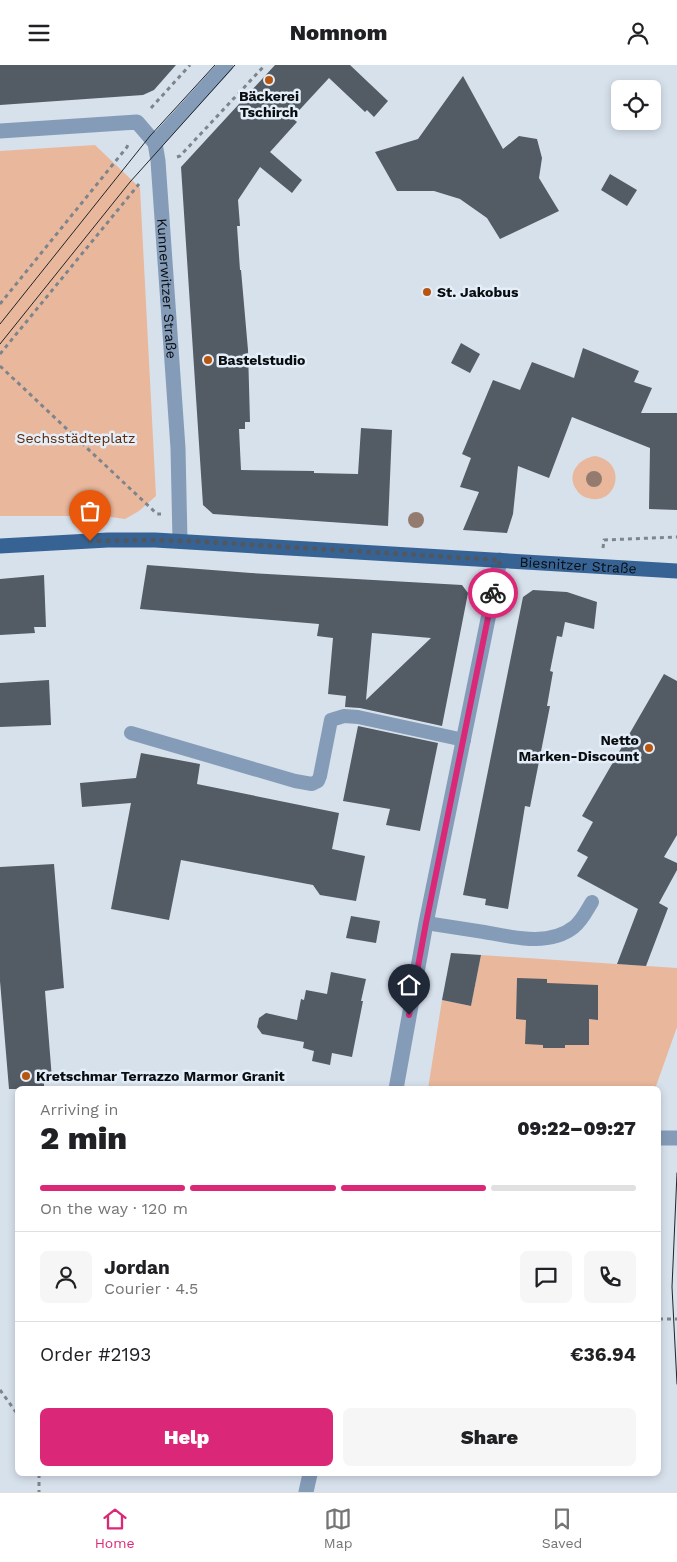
<!DOCTYPE html>
<meta charset="utf-8">
<style>
:root{--surface:#fff;--page:#f6f6f6;--text:#202124;--muted:#757577;--line:#e0e0e0;--accent:#db2777}
body{margin:0;font-family:"Work Sans",sans-serif;background:var(--page);color:var(--text);height:100vh;display:flex;flex-direction:column;font-size:19px;white-space:nowrap}
*{box-sizing:border-box;margin:0}
p{font-size:16px;color:var(--muted)}
.icon{flex:none;width:28px;height:28px;fill:none;stroke:currentColor;stroke-width:2;stroke-linecap:round;stroke-linejoin:round}
.map{position:relative;flex:1;overflow:hidden}
.sheet{position:absolute;left:15px;top:1021px;width:646px;height:390px;display:flex;flex-direction:column;background:var(--surface);border-radius:8px;box-shadow:0 2px 8px #0003}
.sheet>*{flex:none}
.controls{position:absolute;left:611px;top:15px;display:grid;gap:10px}
.controls a{display:grid;place-items:center;width:50px;height:50px;border-radius:8px;background:var(--surface);box-shadow:0 2px 8px #0003;font-size:25px}
.pin{position:absolute;display:grid;place-items:center;width:42px;height:42px;color:#fff;margin:-51px -21px;border-radius:50% 50% 50% 0;rotate:-45deg;box-shadow:0 0 5px #0007}
.pin .icon{rotate:45deg}
.courier{position:absolute;display:grid;place-items:center;width:50px;height:50px;margin:-25px;border:4px solid #db2777;border-radius:50%;background:#fff;color:#222;box-shadow:0 1px 6px #0007}
.headline em{font-style:normal;font-weight:800}
.headline div{display:flex;flex-direction:column-reverse}
.headline{display:flex;align-items:center;justify-content:space-between;height:85px;padding:0 25px}
h1{font-size:32px;font-weight:800;line-height:38px}
.bar{display:grid;grid-template-columns:repeat(4,1fr);gap:8px 5px;align-content:center;height:60px;padding:0 25px}
.bar i{height:6px;border-radius:4px;background:var(--line)}
.bar .active{background:var(--accent)}
.bar p{grid-column:span 4}
.line{display:flex;align-items:center;gap:12px;padding:0 25px;border-top:1px solid var(--line)}
.line div{flex:1}
.round{display:grid;place-items:center;flex:none;width:52px;height:52px;border-radius:8px;background:var(--page)}
.cta{display:flex;gap:10px;margin-top:auto;padding:10px 25px}
.cta a{flex:1;height:58px;border-radius:8px;background:var(--accent);color:#fff;font-size:20px;font-weight:800;line-height:58px;text-align:center}
.cta a+a{background:var(--page);color:var(--text)}
header{display:flex;justify-content:space-between;align-items:center;height:65px;padding:0 25px;background:var(--surface);font-size:22px;font-weight:800}
.dock{display:flex;justify-content:space-around;align-items:center;height:70px;border-top:1px solid var(--line);background:var(--surface);font-size:14px;color:var(--muted)}
.dock a{display:grid;justify-items:center;gap:2px}
.dock .active{color:var(--accent)}
.map>svg:first-child{display:block}
.green{fill:#e9b79c}
.building{fill:#535b65;fill-rule:evenodd}
.lines{fill:none;stroke-linecap:round;stroke-linejoin:round}
.path{stroke:#7d858c;stroke-width:3;stroke-dasharray:4 4;stroke-linecap:butt}
.service{stroke:#859cb9;stroke-width:14}
.minor{stroke:#859cb9;stroke-width:15}
.primary{stroke:#376394;stroke-width:15}
.tram{stroke:#1f2428;stroke-width:1}
.tree{fill:#937c6f}
.done{stroke:#51575d;stroke-width:5;stroke-dasharray:0 9}
.route{stroke:#db2777;stroke-width:6}
.poi-dot{fill:#b65611;stroke:#e4eef9;stroke-width:2}
.labels{text-anchor:middle;dominant-baseline:central;stroke-width:5;stroke-linejoin:round;paint-order:stroke}
.poi-label{font-size:14px;font-weight:bold;fill:#090d10;stroke:#e4eef9;text-anchor:start}
.street-label{font-size:14px;fill:#090d10;stroke:#e4eef9}
.park-label{font-size:14px;fill:#5c2a09;stroke:#e4eef9}
</style>
<header><svg class="icon" aria-label="menu" viewBox="0 0 24 24"><path d="M4 6h16M4 12h16M4 18h16"/></svg>Nomnom<svg class="icon" aria-label="person" viewBox="0 0 24 24"><circle cx="12" cy="8" r="4"/><path d="M4 21q1-7 8-7t8 7"/></svg></header>
<div class="map">
<svg width="677" height="1427" viewBox="0 0 677 1427">
<rect width="100%" height="100%" fill="#d7e1ec"/>
<!-- green -->
<g class="green">
<path d="M95 80 140 123 156 431 139 446 125 454 103 451H0V86Z"/>
<path d="M595 391C629 397 617 442 588 433 583 432 579 429 576 424 566 409 579 393 595 391Z"/>
<path d="M481 890 677 903V962L655 1024H428L442 935 471 941Z"/>
</g>
<!-- building -->
<g class="building">
<path d="M0 0H176L154 25 143 30 0 40Z"/>
<path d="M275 0H350L388 36 374 52 367 45 365 47 329 13 292 53 297 57 270 87 302 115 292 128 260 102 238 135 240 161H237L240 205H241L248 285 250 357H245V364H239L241 405 314 406V408L358 409 361 363 392 365 388 461 213 449 203 440 181 102Z"/>
<path d="M463 11 503 84 519 71 537 74 542 93 539 113 559 146 500 174 487 153 460 134 434 126H397L375 87 418 74Z"/>
<path d="M610 109 637 125 627 141 601 125Z"/>
<path d="M461 278 480 289 470 308 451 298Z"/>
<path d="M583 283 639 306 634 317 652 323 641 348H677V445L649 444 650 383 572 352 549 413 518 401 513 449 507 468 463 465 479 427 460 422 471 393 462 389 493 315 520 325 532 297 574 313Z"/>
<path d="M147 500 251 508 462 520 468 528 442 661 360 643 345 642 346 631 328 629 333 573 317 571 319 559 140 544ZM372 568 431 573 366 635Z"/>
<path d="M44 510 46 562H34L35 568 0 570V514Z"/>
<path d="M533 525 567 527 597 537 594 564 565 557 562 572 557 571 550 606 553 607 547 641H550L530 742 525 741 508 844 485 840 486 834 463 830 523 532Z"/>
<path d="M664 609 677 616V770L664 792 677 798V805L659 838 668 843 646 901 617 899 638 844 577 811 588 792 577 786 593 757 582 751Z"/>
<path d="M49 615 51 660 0 662V618Z"/>
<path d="M358 661 438 678 420 766 386 760 390 744 343 736Z"/>
<path d="M141 688 200 699 197 719 339 748 332 784 365 791 356 836 320 830 313 820 181 795 169 855 111 844 131 738 82 742 80 718 136 713Z"/>
<path d="M54 799 64 923 45 926 52 1014 44 1015V1024H9L0 916V802Z"/>
<path d="M351 851 380 856 376 878 346 873Z"/>
<path d="M451 888 481 890 471 941 442 935Z"/>
<path d="M331 907 366 914 361 936H363L352 992 332 988 330 1000 312 996 314 986 303 983 304 977 262 969 257 962 259 953 266 948 297 955 301 934 304 935 306 925 327 929Z"/>
<path d="M517 913 547 914V918L598 920V955L589 954V980H565V983H543V980L525 979 526 955 516 954Z"/>
</g>
<g class="lines">
<!-- path -->
<g class="path">
<path d="M151 43 190 0"/>
<path d="M177 92 180 91 265 0"/>
<path d="M0 239 127 82 129 77"/>
<path d="M0 289 139 119"/>
<path d="M0 301 157 449H161"/>
<path d="M603 483 604 475 677 472"/>
<path d="M659 1254H677"/>
<path d="M0 1325 18 1350"/>
<path d="M39 1409V1427"/>
</g>
<!-- service -->
<g class="service">
<path d="M131 668 295 716 312 719 318 716 320 711 331 655 344 651 358 652 464 675"/>
<path d="M426 858C445 861 464 864 484 867 512 872 549 882 574 862 582 856 587 845 592 837"/>
</g>
<!-- minor -->
<g class="minor">
<path id="s1" d="M0 66 137 57 155 78 158 96 178 383 180 476"/>
<path d="M155 78 226 0"/>
<path d="M396 1024 426 858 500 495"/>
<path d="M659 1073H677"/>
<path d="M306 1427 310 1409"/>
</g>
<!-- primary -->
<path class="primary" id="s2" d="M0 481 108 475H155L677 506"/>
<!-- tram -->
<g class="tram">
<path d="M0 259 150 71 215 0"/>
<path d="M0 279 130 117 235 0"/>
<path d="M677 1108 672 1222 677 1319"/>
</g>
</g>
<!-- trees -->
<g class="tree">
<circle cx="594" cy="414" r="8"/>
<circle cx="416" cy="455" r="8"/>
</g>
<g class="lines">
<!-- done -->
<path class="done" d="M90 476 155 475 192 476 500 495 493 528"/>
<!-- route -->
<path class="route" d="M409 950 426 858 493 528"/>
</g>
<!-- markers -->
<g class="poi-dot">
<circle cx="269" cy="15" r="5"/>
<circle cx="427" cy="227" r="5"/>
<circle cx="208" cy="295" r="5"/>
<circle cx="649" cy="683" r="5"/>
<circle cx="26" cy="1011" r="5"/>
</g>
<g class="labels">
<!-- poi labels -->
<g class="poi-label">
<text x="269" y="31" text-anchor="middle">Bäckerei<tspan x="269" dy="16">Tschirch</tspan></text>
<text x="437" y="227">St. Jakobus</text>
<text x="218" y="295">Bastelstudio</text>
<text x="639" y="675" text-anchor="end">Netto<tspan x="639" dy="16">Marken-Discount</tspan></text>
<text x="36" y="1011">Kretschmar Terrazzo Marmor Granit</text>
</g>
<!-- street labels -->
<g class="street-label">
<text stroke="none"><textPath href="#s1" startOffset="311">Kunnerwitzer Straße</textPath></text>
<text stroke="none"><textPath href="#s2" startOffset="579">Biesnitzer Straße</textPath></text>
</g>
<!-- park labels -->
<g class="park-label">
<text x="76" y="373">Sechsstädteplatz</text>
</g>
</g>
</svg>
<div class="controls">
<a><svg class="icon" aria-label="locate" viewBox="0 0 24 24"><circle cx="12" cy="12" r="6"/><path d="M12 2v4M12 18v4M2 12h4M18 12h4"/></svg></a>
</div>
<div class="pin" style="left:90px;top:476px;background:#ea580c"><svg class="icon" aria-label="bag" viewBox="0 0 24 24"><path d="M5 8h14l-1 12H6zM9 8a3 3 0 0 1 6 0"/></svg></div>
<div class="pin" style="left:409px;top:950px;background:#1f2937"><svg class="icon" aria-label="home" viewBox="0 0 24 24"><path d="M3 11l9-7 9 7M6 9v11h12V9"/></svg></div>
<div class="courier" style="left:493px;top:528px"><svg class="icon" aria-label="bike" viewBox="0 0 24 24"><circle cx="6" cy="16" r="4"/><circle cx="18" cy="16" r="4"/><path d="M6 16l4-8h5l3 8M10 8l3 8H6M13 5h3"/></svg></div>
<section class="sheet">
<div class="headline"><div><h1>2 min</h1><p>Arriving in</p></div><em>09:22–09:27</em></div>
<div class="bar"><i class="active"></i><i class="active"></i><i class="active"></i><i></i><p>On the way · 120 m</p></div>
<div class="line" style="height:90px"><a class="round"><svg class="icon" aria-label="person" viewBox="0 0 24 24"><circle cx="12" cy="8" r="4"/><path d="M4 21q1-7 8-7t8 7"/></svg></a><div><b>Jordan</b><p>Courier · 4.5</p></div><a class="round"><svg class="icon" aria-label="chat" viewBox="0 0 24 24"><path d="M4 5h16v11H9l-5 4z"/></svg></a><a class="round"><svg class="icon" aria-label="phone" viewBox="0 0 24 24"><path d="M5 4h4l2 5-3 2q2 4 5 5l2-3 5 2v4C11 20 4 13 5 4z"/></svg></a></div>
<div class="line" style="height:65px"><div>Order #2193</div><b>€36.94</b></div>
<div class="cta"><a>Help</a><a>Share</a></div>
</section>
</div>
<nav class="dock">
<a class="active"><svg class="icon" aria-label="home" viewBox="0 0 24 24"><path d="M3 11l9-7 9 7M6 9v11h12V9"/></svg>Home</a>
<a><svg class="icon" aria-label="map" viewBox="0 0 24 24"><path d="M3 6l6-2 6 2 6-2v14l-6 2-6-2-6 2zM9 4v14M15 6v14"/></svg>Map</a>
<a><svg class="icon" aria-label="saved" viewBox="0 0 24 24"><path d="M7 4h10v16l-5-4-5 4z"/></svg>Saved</a>
</nav>
